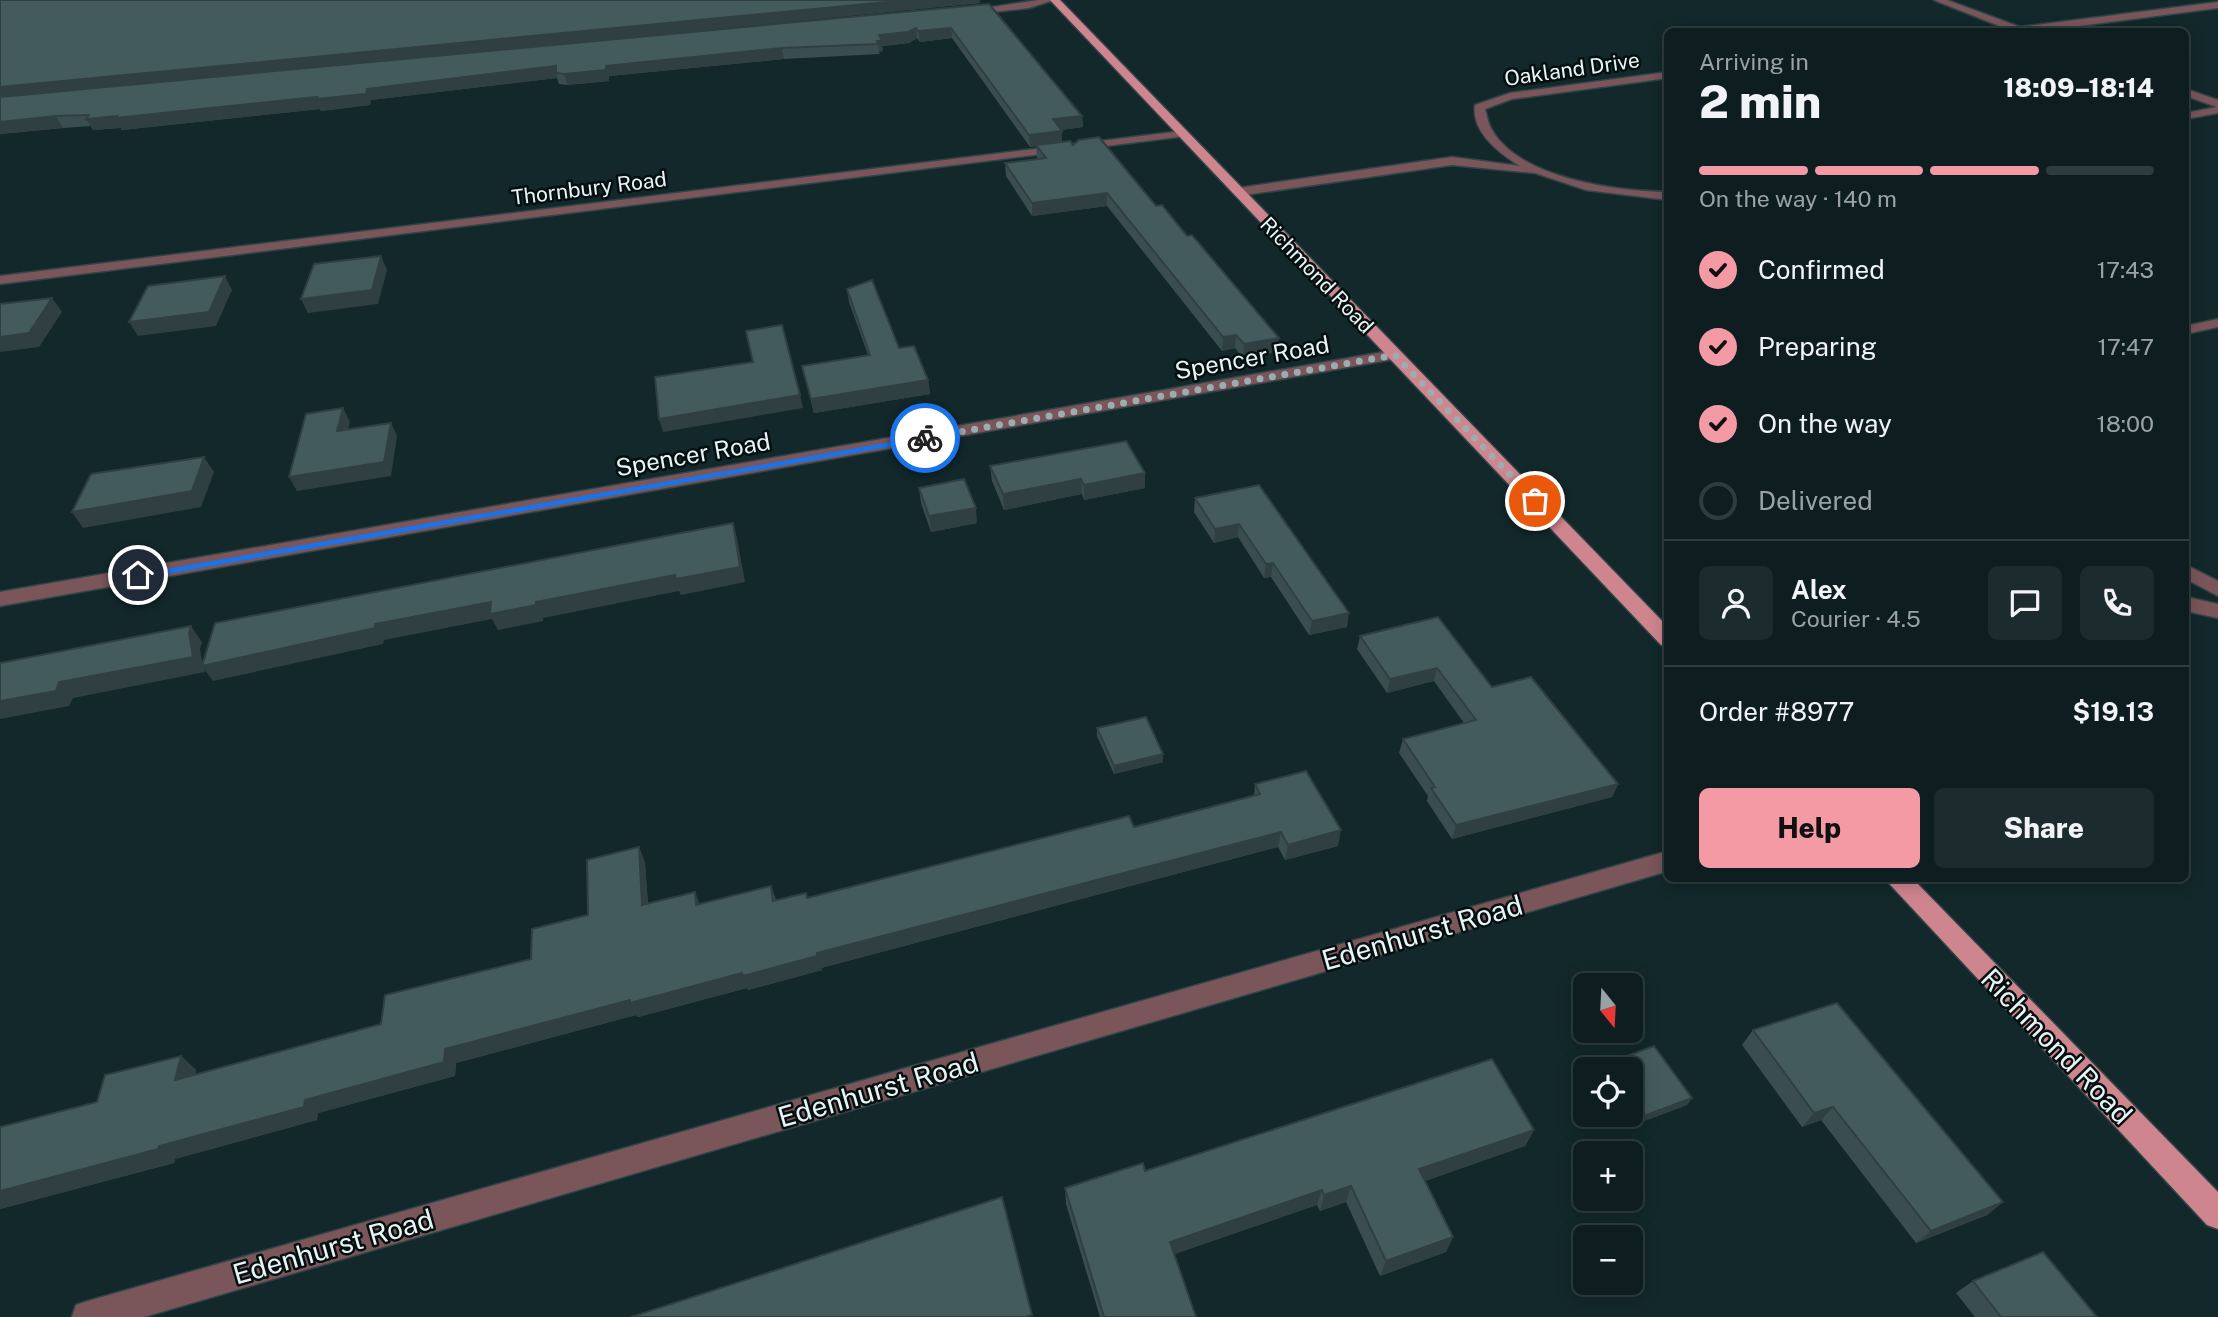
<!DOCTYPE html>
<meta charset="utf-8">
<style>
:root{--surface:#0e1e20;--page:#1c2b2d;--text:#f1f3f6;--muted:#9ba2a5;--line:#2e3c3e;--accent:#f49aa5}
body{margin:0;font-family:"Public Sans",sans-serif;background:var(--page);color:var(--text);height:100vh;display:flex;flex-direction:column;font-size:26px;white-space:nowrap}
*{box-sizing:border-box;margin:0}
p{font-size:23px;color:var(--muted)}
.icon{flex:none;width:38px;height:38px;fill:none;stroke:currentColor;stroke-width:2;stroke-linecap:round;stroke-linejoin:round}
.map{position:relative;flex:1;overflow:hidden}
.details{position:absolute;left:1664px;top:28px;width:525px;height:854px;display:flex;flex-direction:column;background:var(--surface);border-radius:10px;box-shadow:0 4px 18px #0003,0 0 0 2px var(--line)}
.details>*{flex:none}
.needle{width:46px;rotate:162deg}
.controls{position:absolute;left:1573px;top:973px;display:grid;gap:14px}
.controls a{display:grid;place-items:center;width:70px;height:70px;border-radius:10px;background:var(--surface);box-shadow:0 4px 18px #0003,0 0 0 2px var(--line);font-size:35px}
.pin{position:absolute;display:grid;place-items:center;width:60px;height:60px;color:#fff;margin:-30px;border:4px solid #fff;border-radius:50%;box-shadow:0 2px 7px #0007}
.courier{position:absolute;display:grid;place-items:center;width:70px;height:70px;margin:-35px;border:5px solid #1a73e8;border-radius:50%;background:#fff;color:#222;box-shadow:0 2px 9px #0007}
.summary em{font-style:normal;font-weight:800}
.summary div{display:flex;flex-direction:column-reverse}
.summary{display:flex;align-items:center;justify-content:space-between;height:119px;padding:0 35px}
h1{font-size:46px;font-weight:800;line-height:52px}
.bar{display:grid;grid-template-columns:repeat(4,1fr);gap:10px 7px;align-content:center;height:84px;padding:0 35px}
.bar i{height:9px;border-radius:5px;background:var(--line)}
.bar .active{background:var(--accent)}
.bar p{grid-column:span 4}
.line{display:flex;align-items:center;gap:18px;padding:0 35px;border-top:2px solid var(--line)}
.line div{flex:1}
.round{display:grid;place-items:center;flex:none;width:74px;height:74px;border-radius:10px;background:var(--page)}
ol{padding:0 35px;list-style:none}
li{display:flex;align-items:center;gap:21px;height:77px}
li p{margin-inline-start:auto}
li .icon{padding:7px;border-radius:50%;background:var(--accent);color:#111;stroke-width:4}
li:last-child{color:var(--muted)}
li i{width:38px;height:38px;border:4px solid var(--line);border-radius:50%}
.button{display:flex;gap:14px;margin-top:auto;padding:14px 35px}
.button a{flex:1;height:80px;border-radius:10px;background:var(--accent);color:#111;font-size:28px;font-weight:800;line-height:80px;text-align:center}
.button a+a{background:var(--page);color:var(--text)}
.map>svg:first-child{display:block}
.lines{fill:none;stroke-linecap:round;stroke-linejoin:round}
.street-casing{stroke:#304547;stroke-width:3}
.primary-casing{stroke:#304547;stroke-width:3}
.street{fill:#7a5559;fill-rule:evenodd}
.primary{fill:#cf858e;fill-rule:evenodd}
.wall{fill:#3a4e51}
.shaded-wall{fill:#304042}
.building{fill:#445b5e;stroke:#304042;stroke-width:2}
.route{fill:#1a73e8}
.done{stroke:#9dadaf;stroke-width:7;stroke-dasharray:0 12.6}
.labels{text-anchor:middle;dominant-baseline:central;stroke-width:5;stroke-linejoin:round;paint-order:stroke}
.far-street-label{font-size:21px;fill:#e8f5f6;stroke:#060f10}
.street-label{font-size:24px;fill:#e8f5f6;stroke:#060f10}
.near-street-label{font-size:28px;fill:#e8f5f6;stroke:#060f10}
</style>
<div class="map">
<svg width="2218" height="1317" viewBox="0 0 2218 1317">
<rect width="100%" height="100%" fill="#12282b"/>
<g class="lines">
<!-- street casing -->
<g class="street-casing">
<g id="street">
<path d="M1038 0H1054L1029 8 965 15 960 12Z"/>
<path d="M1934 0H1947L2020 27 2218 2V8L2033 32H2001L2007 29Z"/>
<path d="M1668 72V78L1512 99 1485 109C1487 115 1488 124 1492 130 1520 179 1617 191 1668 192V200L1586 190 1535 173 1452 165 1238 196 1232 192 1238 188 1452 157 1520 166C1499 153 1471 132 1475 105L1510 93Z"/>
<path d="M2186 89 2218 100V113L2186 119V113L2217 107 2186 96Z"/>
<path d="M1182 131 1188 134 1186 136 0 284V276Z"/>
<path d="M2218 319V327L2186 334V326Z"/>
<path d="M1395 350 1403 355 1400 358 0 606V592Z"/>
<path d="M2186 565 2218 581V596L2186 579Z"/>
<path d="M2186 597 2218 604V618L2186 611Z"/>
<path d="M1668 851V871L144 1317H72L76 1305 88 1301Z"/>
</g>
</g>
<!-- primary casing -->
<g class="primary-casing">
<g id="primary">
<path d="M1050 0H1060L1668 627V647L1661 645Z"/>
<path d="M1884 878H1912L2218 1192V1229L2207 1225Z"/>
</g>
</g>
<!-- street -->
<use href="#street" class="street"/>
<!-- primary -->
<use href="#primary" class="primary"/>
</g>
<!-- wall -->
<g class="wall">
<path d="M0 0 980 3 407 59 989 4 1082 116 1083 127 1061 130 1062 142 1277 352 1243 358 1235 348 1222 351 1107 206 1032 216 1006 176 1005 163 1038 159 1037 157 1036 146 1030 147 952 38 920 42 917 38 909 43 882 46 883 51 879 52 880 54 784 59 609 76V81L567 85 559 84 557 78 371 100 370 105 321 111 320 109 122 130 121 128 93 130 91 126 63 128 0 134Z"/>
<path d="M847 289 928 380 930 394 814 413 802 366 868 355 849 302Z"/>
<path d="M990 466 1145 473V488L1084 500 1082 494 1004 510 992 481Z"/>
<path d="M1259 485 1347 627 1309 635 1271 577 1264 578 1238 537 1214 543 1194 512 1195 498Z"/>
<path d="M919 488 977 523 931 532 921 503Z"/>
<path d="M1360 636 1492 687 1618 784 1612 797 1452 839 1427 801 1428 796 1399 753 1403 739 1464 723 1434 681 1387 693 1357 649Z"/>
<path d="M1097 728 1163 762 1114 774 1097 736Z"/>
<path d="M1255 784 1338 846 1285 860 1278 847 821 968 822 970 748 990 747 988 638 1017 636 1015 456 1063 455 1076 318 1113 317 1120 175 1159 174 1163 0 1209V1127L97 1102 181 1056 196 1070 195 1075 381 1024 531 959 588 915 639 847 645 863 648 904H700L771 886 776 900 808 898 1134 827 1254 796Z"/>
<path d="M1753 1030 2003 1202 1987 1215 1916 1243 1821 1120 1802 1127 1742 1045Z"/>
<path d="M1654 1046 1692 1098 1687 1105 1636 1124 1630 1115H1631V1069H1602L1605 1064Z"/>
<path d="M1534 1130 1525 1146 1425 1181 1453 1237 1446 1252 1380 1276 1346 1202 1320 1211 1317 1205 1174 1254 1196 1317H1100L1066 1204 1065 1188 1145 1171Z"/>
<path d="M1973 1281 2097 1317H1975L1956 1293Z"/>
</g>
<!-- shaded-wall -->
<g class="shaded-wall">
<path d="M907 0H980V3L0 98V87Z"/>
<path d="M916 28 917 38 909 43 882 46 883 51 879 52 878 44H877L879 35Z"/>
<path d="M951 28 952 38 920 42 918 31Z"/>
<path d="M782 48 784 59 609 76V81L567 85 564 74 606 66Z"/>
<path d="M556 66 557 78 371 100 370 105 321 111 320 109 122 130 121 128 93 130 86 119 367 89Z"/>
<path d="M56 116 63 128 0 134V122Z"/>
<path d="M1082 116 1083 127 1053 131V119Z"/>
<path d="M1062 131V143L1030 147 1029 135Z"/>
<path d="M1107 193V206L1032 216V203Z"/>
<path d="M381 256 387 270 378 304 308 313 301 299Z"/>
<path d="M225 276 232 290 216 326 138 336 129 322Z"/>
<path d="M52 298 62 312 39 347 0 352V337Z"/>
<path d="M1236 335 1235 348 1222 351 1223 337Z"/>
<path d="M1279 338 1277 352 1243 358 1244 344Z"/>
<path d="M928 380 930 394 814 413 811 399Z"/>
<path d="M800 395 803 408 663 432 659 419Z"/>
<path d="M343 408 350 422 344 445 337 431Z"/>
<path d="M391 423 397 436 391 476 297 491 289 477Z"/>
<path d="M204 457 214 472 201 507 83 528 72 512Z"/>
<path d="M1145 473V488L1084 500V485Z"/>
<path d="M1081 479 1082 494 1004 510 1003 494Z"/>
<path d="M976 508 977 523 931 532 929 516Z"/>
<path d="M733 523 737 538 745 582 681 595 679 591 543 618V621L498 630 492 619 384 640 383 644 213 681 204 669 205 672 73 698 69 706 0 719V701L59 682 189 633 191 626 202 642 200 649 203 666 375 624 491 602H536Z"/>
<path d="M1239 524 1238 537 1214 543 1215 529Z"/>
<path d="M1273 563 1271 577 1264 578 1266 564Z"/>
<path d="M1349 613 1347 627 1309 635 1312 621Z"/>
<path d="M1437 668 1434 681 1387 693 1390 679Z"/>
<path d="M1163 754V762L1114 774V766Z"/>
<path d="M1618 784 1612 797 1452 839 1456 825Z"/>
<path d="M1341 830 1338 846 1285 860 1288 845Z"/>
<path d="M1281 832 1278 847 821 968 822 970 748 990 747 988 638 1017 636 1015 456 1063 455 1076 318 1113 317 1120 175 1159 174 1163 0 1209V1191L159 1146 305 1100 445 1049 630 1000 817 953Z"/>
<path d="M639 847 645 863 649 920 642 905Z"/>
<path d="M695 892 701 907 696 905Z"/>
<path d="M181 1056 196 1070 190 1094 175 1080Z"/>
<path d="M1692 1098 1687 1105 1636 1124 1641 1117Z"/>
<path d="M1833 1107 1821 1120 1802 1127 1814 1113Z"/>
<path d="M1534 1130 1525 1146 1412 1185 1419 1169Z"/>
<path d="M1351 1186 1346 1202 1320 1211 1324 1195Z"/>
<path d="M1322 1190 1317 1205 1169 1256 1170 1242Z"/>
<path d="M2003 1202 1987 1215 1916 1243 1931 1231Z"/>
<path d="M1453 1237 1446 1252 1380 1276 1386 1261Z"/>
</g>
<!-- building -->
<g class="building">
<path d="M0 0H907L0 87Z"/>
<path d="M989 4 1082 116 1053 119 1062 131 1029 135 951 28 918 31 916 28 908 32 879 35 882 41H877L878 44 782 48 606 66V70L564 74 556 73V66L367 89 366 94 316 99 317 97 115 118 117 116 86 119 89 115 56 116 0 122V97Z"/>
<path d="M1099 137 1156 206 1162 205 1187 236 1192 235 1279 338 1244 344 1236 335 1223 337 1107 193 1032 203 1005 163 1046 158 1036 145 1070 141 1073 145 1079 140Z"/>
<path d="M381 256 372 290 301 299 314 264Z"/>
<path d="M225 276 209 312 129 322 148 286Z"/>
<path d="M872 280 899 348 914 346 928 380 811 399 802 366 870 355 847 289Z"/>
<path d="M52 298 29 333 0 337V304Z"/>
<path d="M782 325 800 395 659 419 655 377 753 362 746 331Z"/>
<path d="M343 408 337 431 391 423 384 462 289 477 306 414Z"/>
<path d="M1126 441 1145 473 1084 485 1081 479 1003 494 990 466Z"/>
<path d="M204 457 192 491 72 512 91 474Z"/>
<path d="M964 479 976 508 929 516 919 488Z"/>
<path d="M1259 485 1349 613 1312 621 1273 563 1266 564 1239 524 1215 529 1195 498Z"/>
<path d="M733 523 740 567 676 579 675 575 536 602V605L490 614 491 602 375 624V628L202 666 215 623Z"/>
<path d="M1438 617 1492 687 1531 677 1618 784 1456 825 1431 788 1435 787 1403 739 1476 720 1437 668 1390 679 1360 636Z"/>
<path d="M191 626 189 633 193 657 59 682 56 691 0 701V663Z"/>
<path d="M1146 717 1163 754 1114 766 1097 728Z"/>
<path d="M1306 771 1341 830 1288 845 1281 832 817 953V956L743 976 742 973 630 1003V1000L445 1049 444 1062 305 1100 304 1107 159 1146 158 1149 0 1191V1127L97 1102 105 1075 181 1056 175 1080 381 1024 385 995 531 959 532 929 588 915 587 860 639 847 642 905 695 892 696 905 771 886 773 901 806 893 807 898 1129 816 1134 827 1260 794 1255 784Z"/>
<path d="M1837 1003 2003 1202 1931 1231 1833 1107 1814 1113 1753 1030Z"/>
<path d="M1654 1046 1692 1098 1641 1117 1631 1103V1069H1608L1605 1064Z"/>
<path d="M1492 1059 1534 1130 1419 1169 1453 1237 1386 1261 1351 1186 1324 1195 1322 1190 1170 1242 1196 1317H1104L1065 1188 1143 1163 1145 1171Z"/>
<path d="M1002 1197 1032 1315 1025 1317H631Z"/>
<path d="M2043 1252 2097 1317H2001L1973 1281Z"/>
</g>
<!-- route -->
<path class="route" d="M925 436 928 440 138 579 132 575Z"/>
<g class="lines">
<!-- done -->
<path class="done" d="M925 438 1395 355 1535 501"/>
</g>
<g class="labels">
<!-- far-street labels -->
<g class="far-street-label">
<text transform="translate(1572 69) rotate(-8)">Oakland Drive</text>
<text transform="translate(589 188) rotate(-7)">Thornbury Road</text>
<text transform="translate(1317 275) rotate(46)">Richmond Road</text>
</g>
<!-- street labels -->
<g class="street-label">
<text transform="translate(1252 357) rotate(-10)">Spencer Road</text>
<text transform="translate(693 454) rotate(-10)">Spencer Road</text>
</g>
<!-- near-street labels -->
<g class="near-street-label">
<text transform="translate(1422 932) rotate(-16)">Edenhurst Road</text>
<text transform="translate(2057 1046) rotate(46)">Richmond Road</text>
<text transform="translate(878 1089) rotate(-16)">Edenhurst Road</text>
<text transform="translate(333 1246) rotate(-16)">Edenhurst Road</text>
</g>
</g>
</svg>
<div class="controls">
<a><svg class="needle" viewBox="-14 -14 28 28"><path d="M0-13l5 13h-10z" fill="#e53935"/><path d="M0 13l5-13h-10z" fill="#9ba2a5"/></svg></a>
<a><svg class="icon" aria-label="locate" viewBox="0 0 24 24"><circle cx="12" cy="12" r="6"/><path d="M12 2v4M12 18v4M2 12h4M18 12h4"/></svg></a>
<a>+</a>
<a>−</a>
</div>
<div class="pin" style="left:1535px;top:501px;background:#ea580c"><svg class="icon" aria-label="bag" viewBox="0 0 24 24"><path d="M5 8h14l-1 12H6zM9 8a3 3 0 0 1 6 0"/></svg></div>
<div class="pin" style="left:138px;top:575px;background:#1f2937"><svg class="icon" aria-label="home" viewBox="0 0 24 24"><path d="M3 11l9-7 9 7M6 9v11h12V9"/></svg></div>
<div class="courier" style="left:925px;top:438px"><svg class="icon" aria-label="bike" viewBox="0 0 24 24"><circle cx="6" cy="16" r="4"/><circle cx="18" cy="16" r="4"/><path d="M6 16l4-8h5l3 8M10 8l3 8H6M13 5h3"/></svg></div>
<section class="details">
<div class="summary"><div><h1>2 min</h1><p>Arriving in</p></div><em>18:09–18:14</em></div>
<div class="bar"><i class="active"></i><i class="active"></i><i class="active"></i><i></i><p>On the way · 140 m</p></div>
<ol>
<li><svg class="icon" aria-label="check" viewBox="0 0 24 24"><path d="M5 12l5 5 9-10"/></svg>Confirmed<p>17:43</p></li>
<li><svg class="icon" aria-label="check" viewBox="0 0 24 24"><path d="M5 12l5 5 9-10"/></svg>Preparing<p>17:47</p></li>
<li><svg class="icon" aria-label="check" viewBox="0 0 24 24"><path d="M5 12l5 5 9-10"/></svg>On the way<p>18:00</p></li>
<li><i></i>Delivered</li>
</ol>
<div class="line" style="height:126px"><a class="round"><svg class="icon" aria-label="person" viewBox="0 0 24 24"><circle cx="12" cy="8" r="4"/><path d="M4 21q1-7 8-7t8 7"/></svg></a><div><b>Alex</b><p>Courier · 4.5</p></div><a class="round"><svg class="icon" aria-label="chat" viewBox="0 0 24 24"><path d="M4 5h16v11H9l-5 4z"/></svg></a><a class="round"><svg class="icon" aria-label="phone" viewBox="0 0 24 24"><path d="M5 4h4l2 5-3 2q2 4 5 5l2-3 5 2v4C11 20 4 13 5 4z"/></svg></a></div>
<div class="line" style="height:91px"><div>Order #8977</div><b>$19.13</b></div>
<div class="button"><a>Help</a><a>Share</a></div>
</section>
</div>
